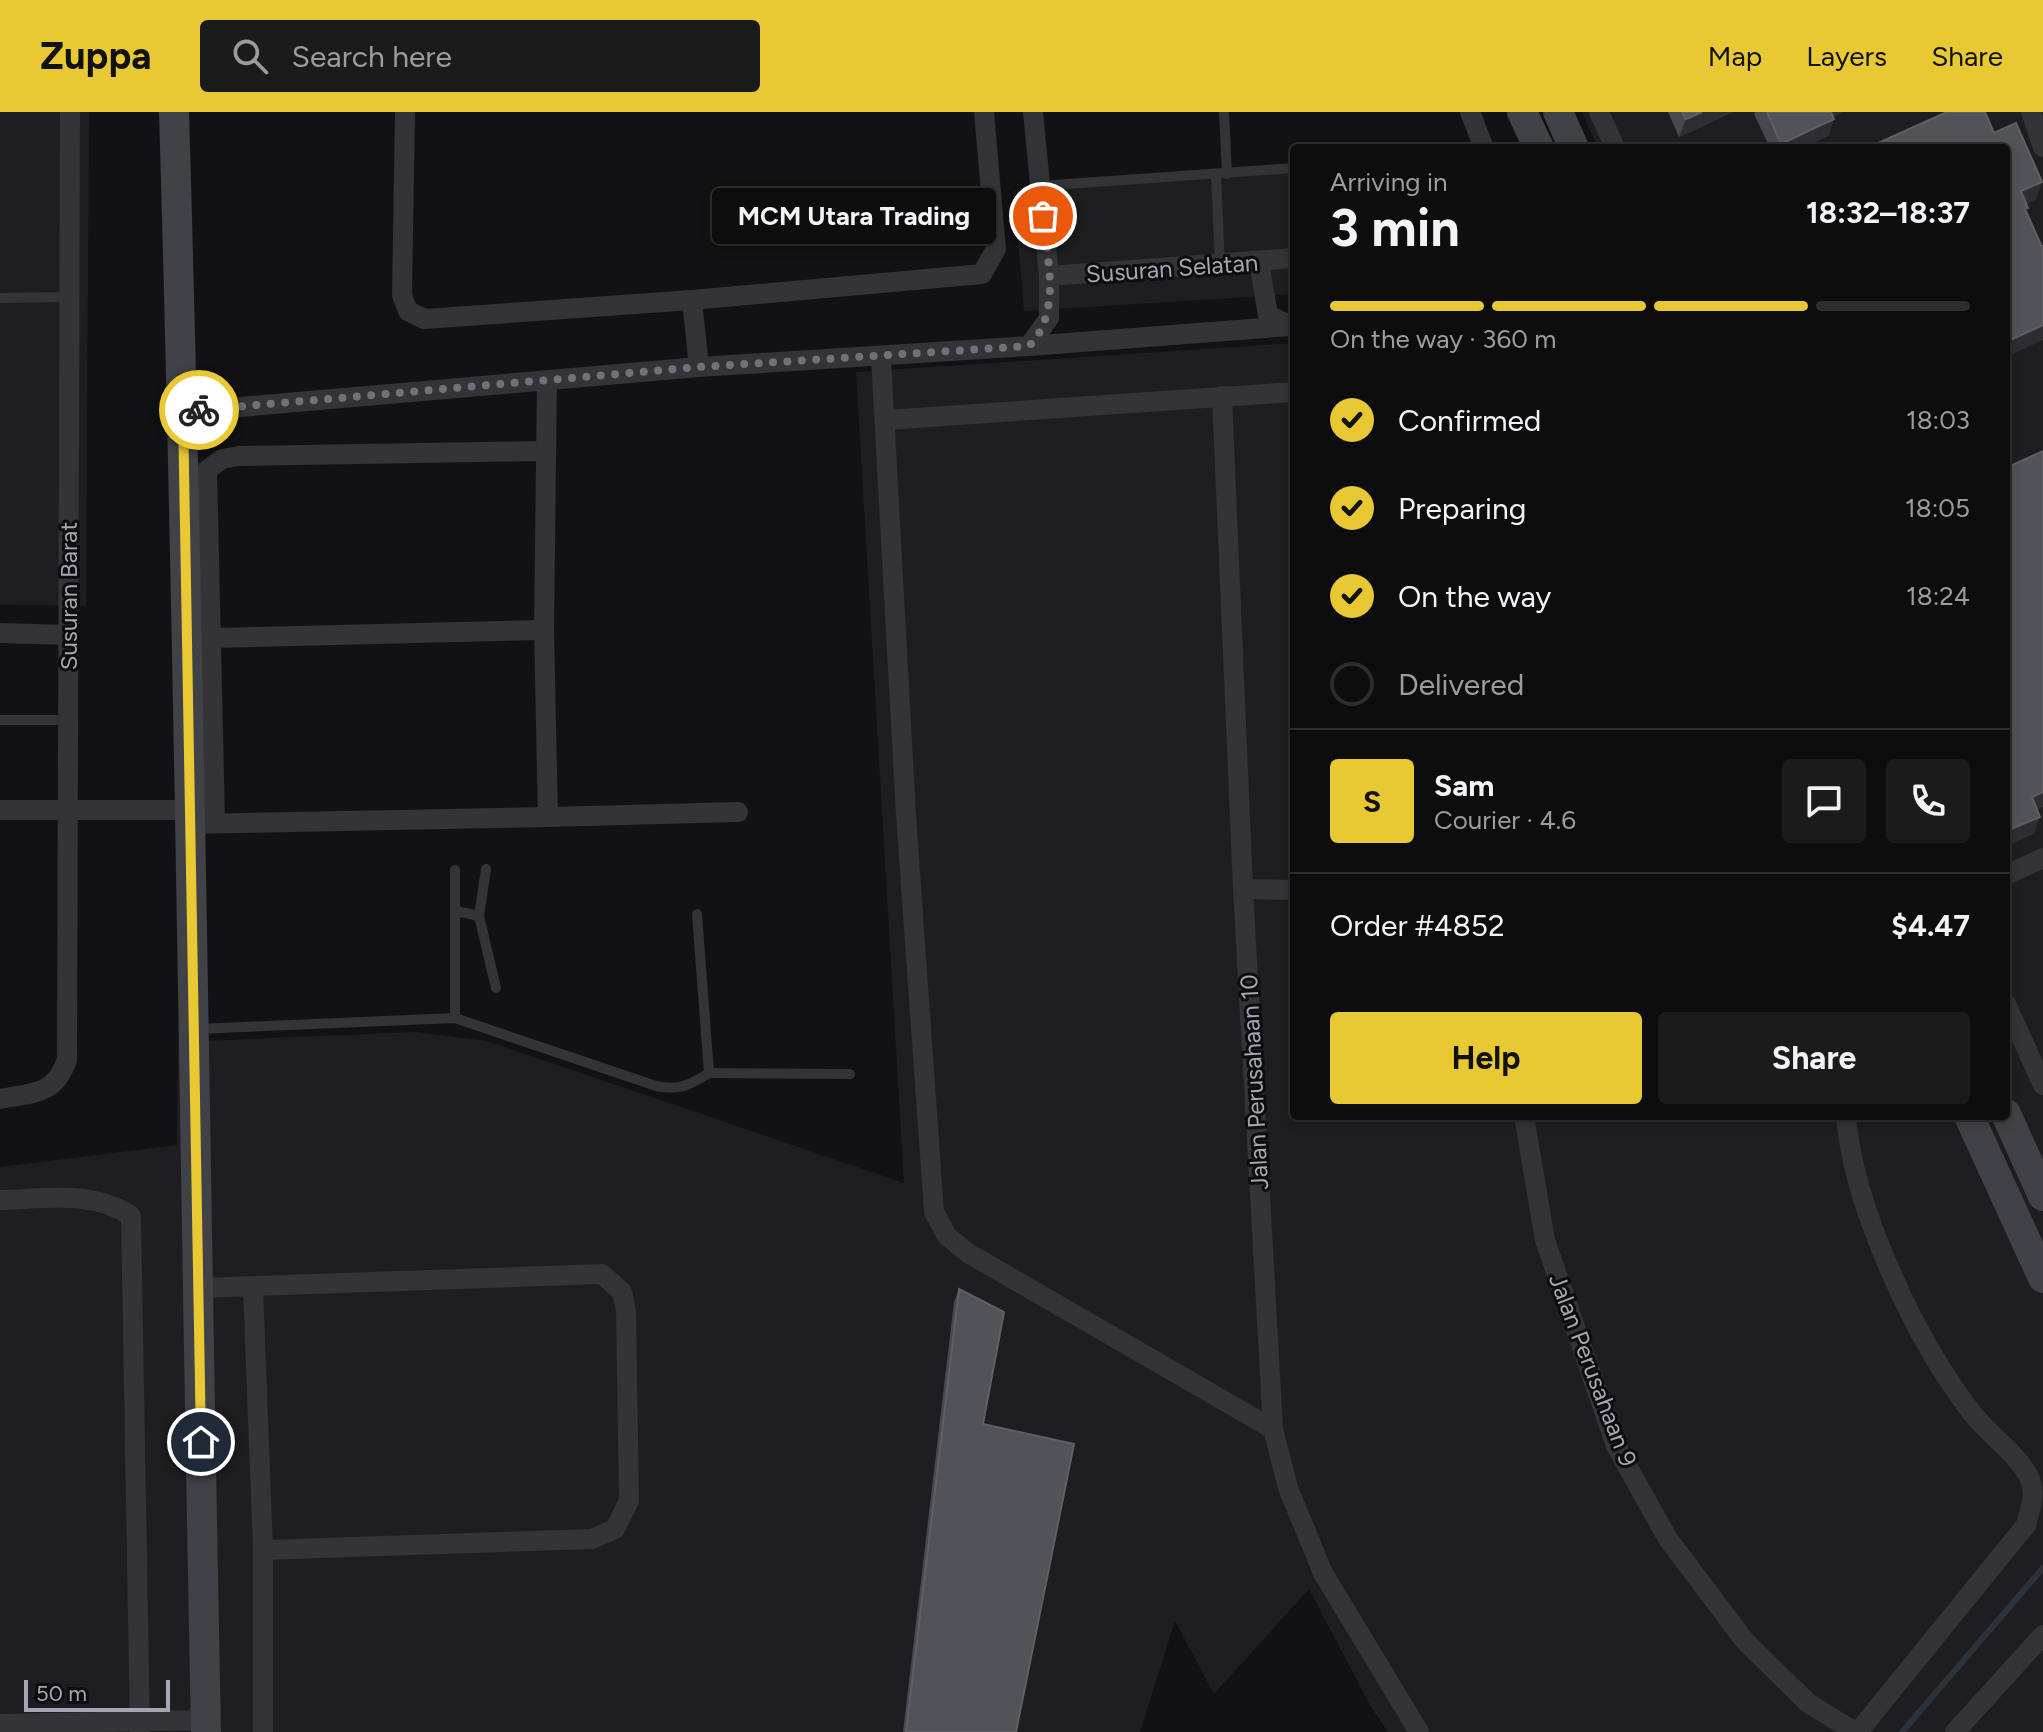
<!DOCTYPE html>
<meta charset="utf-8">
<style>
:root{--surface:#0e0d0e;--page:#1c1b1c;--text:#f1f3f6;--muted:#9b9c9e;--line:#2e2d2e;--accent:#e8c934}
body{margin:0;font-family:Figtree,sans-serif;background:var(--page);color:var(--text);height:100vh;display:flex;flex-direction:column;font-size:30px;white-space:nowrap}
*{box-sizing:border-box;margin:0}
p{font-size:26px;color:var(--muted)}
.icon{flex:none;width:44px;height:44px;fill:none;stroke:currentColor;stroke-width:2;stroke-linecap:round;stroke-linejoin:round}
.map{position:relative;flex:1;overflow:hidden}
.drawer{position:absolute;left:1290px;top:32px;width:720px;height:976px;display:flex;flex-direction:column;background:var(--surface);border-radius:8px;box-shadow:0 4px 12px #0003,0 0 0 2px var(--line)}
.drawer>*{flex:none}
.scale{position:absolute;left:24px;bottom:20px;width:146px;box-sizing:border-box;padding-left:8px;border:4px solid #a3a6b3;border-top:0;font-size:22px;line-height:28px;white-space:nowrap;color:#a3a6b3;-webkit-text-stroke:6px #0d0c0e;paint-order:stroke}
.pin{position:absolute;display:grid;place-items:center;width:68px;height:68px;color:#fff;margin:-34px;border:4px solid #fff;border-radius:50%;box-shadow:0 2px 8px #0007}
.courier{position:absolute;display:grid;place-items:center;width:80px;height:80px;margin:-40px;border:6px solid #e8c934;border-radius:50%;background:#fff;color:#222;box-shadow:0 2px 10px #0007}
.bubble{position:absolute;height:56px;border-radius:8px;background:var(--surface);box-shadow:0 4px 12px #0003,0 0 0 2px var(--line);font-size:26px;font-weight:700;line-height:56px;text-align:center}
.summary em{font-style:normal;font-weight:700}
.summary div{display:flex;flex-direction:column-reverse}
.summary{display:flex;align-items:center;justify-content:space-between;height:136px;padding:0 40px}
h1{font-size:52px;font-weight:700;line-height:60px}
.bar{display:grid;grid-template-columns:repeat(4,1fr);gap:12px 8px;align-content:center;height:96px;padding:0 40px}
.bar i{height:10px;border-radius:6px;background:var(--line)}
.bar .on{background:var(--accent)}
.bar p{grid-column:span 4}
.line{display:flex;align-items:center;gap:20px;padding:0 40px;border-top:2px solid var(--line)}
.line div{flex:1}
.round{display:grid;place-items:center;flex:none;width:84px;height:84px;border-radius:8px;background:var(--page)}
ol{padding:0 40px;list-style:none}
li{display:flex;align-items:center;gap:24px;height:88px}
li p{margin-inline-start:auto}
li .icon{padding:8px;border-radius:50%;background:var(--accent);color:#111;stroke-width:4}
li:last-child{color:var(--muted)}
li i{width:44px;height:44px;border:4px solid var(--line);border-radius:50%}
.action{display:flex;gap:16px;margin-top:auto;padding:16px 40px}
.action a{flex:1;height:92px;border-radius:8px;background:var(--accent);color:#111;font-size:32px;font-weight:700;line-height:92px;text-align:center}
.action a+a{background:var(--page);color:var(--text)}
header{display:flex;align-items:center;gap:48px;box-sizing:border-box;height:112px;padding:0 40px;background:var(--accent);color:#111}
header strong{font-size:38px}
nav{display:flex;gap:44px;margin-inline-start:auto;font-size:28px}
.search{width:560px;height:72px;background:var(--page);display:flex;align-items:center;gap:20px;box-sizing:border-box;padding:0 28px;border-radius:8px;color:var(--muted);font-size:30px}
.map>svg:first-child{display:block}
.built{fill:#1e1e20}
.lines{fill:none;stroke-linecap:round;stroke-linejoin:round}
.stream{stroke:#2c323b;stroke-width:6}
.lane{stroke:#333338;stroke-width:10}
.street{stroke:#333338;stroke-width:20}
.secondary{stroke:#414148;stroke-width:30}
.wall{fill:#48484e}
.shaded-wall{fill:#2e2e32}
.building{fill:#525259;stroke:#5e5f67;stroke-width:2}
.done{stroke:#70727b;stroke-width:8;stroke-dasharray:0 14.4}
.route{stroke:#e8c934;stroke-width:10}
.labels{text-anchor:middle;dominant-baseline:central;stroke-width:6;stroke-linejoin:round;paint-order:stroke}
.street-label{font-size:24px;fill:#a3a6b3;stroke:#0d0c0e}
</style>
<header>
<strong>Zuppa</strong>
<div class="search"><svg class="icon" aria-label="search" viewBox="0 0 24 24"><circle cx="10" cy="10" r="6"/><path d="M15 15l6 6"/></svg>Search here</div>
<nav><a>Map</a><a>Layers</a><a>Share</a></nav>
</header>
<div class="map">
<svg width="2043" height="1620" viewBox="0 0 2043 1620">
<rect width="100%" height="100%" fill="#121113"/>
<!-- built -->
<g class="built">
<path d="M0 0H89L86 494 0 493Z"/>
<path d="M1582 0H2043V1620H1388L1371 1595 1309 1477 1214 1582 1175 1509 1140 1620H0V1055L177 1033 178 930 415 920 487 929 904 1071 856 260 1294 231V1004H2006V36H1598Z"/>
<path d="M1294 53V182L1024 199 1014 79Z"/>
</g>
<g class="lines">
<!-- stream -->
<path class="stream" d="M1902 1620 2043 1456"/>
<!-- lane -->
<g class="lane">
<path d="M1224 0 1227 62"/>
<path d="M1216 63 1220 153"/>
<path d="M1039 74 1294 56"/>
<path d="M0 186 68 185"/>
<path d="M0 608H68"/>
<path d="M486 757 479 804 496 876"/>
<path d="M456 799 479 804"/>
<path d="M455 906V758"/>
<path d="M197 917 455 906 656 974C678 979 690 973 709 961L697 802"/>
<path d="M709 961 850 962"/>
</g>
<!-- street -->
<g class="street">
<path d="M405 0 402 183 408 199 424 207 692 188 982 162 996 137 984 0"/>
<path d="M1470 0 1484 36"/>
<path d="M1599 0 1615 36"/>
<path d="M2031 0 2043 35"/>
<path d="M1259 150 1268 203 1292 214"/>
<path d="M1049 164 1294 146"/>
<path d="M692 188 699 255"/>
<path d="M1029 234 1290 214"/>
<path d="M881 246 906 703 934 1100 947 1124 968 1141 1273 1317"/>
<path d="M1222 284 1243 777 1273 1317 1288 1376 1323 1461 1419 1620"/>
<path d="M183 300 699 255 1029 234 1049 206V164L1033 0"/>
<path d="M886 308 1294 280"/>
<path d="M0 521 68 523"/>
<path d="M201 529 211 526 544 518"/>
<path d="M0 698H188"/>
<path d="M548 705 738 700"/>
<path d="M215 710 207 358 222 347 239 344 545 339"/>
<path d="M188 712 548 705 544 518 547 269"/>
<path d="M2006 763 2043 746"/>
<path d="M1243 777 1294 778"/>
<path d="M2006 892 2043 973"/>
<path d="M0 987C34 980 54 984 67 948L70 0"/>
<path d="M1524 1004 1545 1128 1616 1334 1668 1427 1745 1529 1808 1591 1855 1620"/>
<path d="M1846 1004C1853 1095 1916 1229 1972 1301 1988 1322 2017 1341 2029 1365 2037 1381 2030 1397 2026 1413L1858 1620"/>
<path d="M0 1088C45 1087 93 1078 131 1104L140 1620"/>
<path d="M253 1175 263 1438V1620"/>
<path d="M199 1176 602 1162 622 1180 626 1198 629 1389 615 1417 592 1427 263 1438"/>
<path d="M0 1612 206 1608"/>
<path d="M1955 1620 2043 1523"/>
</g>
<!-- secondary -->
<g class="secondary">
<path d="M174 0C190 540 195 1080 206 1620"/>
<path d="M1522 0 1539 36"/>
<path d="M1558 0 1574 36"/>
<path d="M2006 1002 2043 1084"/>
<path d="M1969 1004 2043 1166"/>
</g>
</g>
<!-- wall -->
<g class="wall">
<path d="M1668 0H1733L1679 25Z"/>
<path d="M1755 0H1843L1833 5 1834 7 1828 24 1802 36H1770L1754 2Z"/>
<path d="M959 1177 983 1312 1016 1620H903L954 1190Z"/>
</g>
<!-- shaded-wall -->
<g class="shaded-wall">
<path d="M1702 0H1733L1679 25 1686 7Z"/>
<path d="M1826 0H1843L1822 10Z"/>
<path d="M1834 7 1828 24 1802 36H1780L1781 32Z"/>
<path d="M2042 70 2036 88 2014 97 2021 79Z"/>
<path d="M2043 213V228L2006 245V230Z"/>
<path d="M2043 680V695L2025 703 2032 685Z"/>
<path d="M2040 705 2034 722 2006 734V719Z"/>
</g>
<!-- building -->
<g class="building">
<path d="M1682 0H1702L1686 7Z"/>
<path d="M1767 0H1831L1834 7 1781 32Z"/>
<path d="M1947 0H1985L1994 21 2016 11 2042 70 2021 79 2028 96 2025 97 2042 135 2043 134V213L2006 230V36H1867Z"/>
<path d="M2043 339V680L2032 685 2040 705 2006 719V356Z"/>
<path d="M959 1177 1004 1200 983 1312 1074 1332 1016 1620H906Z"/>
</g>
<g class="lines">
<!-- done -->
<path class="done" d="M199 298 699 255 1029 234C1062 200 1047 148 1043 104"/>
<!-- route -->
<path class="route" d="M199 298 183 300 201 1330"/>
</g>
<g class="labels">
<!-- street labels -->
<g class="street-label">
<text transform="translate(1172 156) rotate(-4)">Susuran Selatan</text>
<text transform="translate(68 484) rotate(-90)">Susuran Barat</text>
<text transform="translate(1254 970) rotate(-93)">Jalan Perusahaan 10</text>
<text transform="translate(1593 1258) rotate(69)">Jalan Perusahaan 9</text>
</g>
</g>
</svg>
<div class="scale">50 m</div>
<div class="pin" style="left:1043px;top:104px;background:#ea580c"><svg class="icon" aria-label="bag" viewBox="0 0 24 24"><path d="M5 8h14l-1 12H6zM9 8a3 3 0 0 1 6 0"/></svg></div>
<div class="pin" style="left:201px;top:1330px;background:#1f2937"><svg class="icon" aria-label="home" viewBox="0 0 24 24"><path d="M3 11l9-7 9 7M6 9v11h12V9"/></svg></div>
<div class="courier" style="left:199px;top:298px"><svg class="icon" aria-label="bike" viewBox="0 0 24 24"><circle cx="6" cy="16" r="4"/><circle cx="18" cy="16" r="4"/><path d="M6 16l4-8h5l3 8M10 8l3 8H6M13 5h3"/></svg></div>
<div class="bubble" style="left:712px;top:76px;width:284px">MCM Utara Trading</div>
<section class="drawer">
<div class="summary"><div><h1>3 min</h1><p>Arriving in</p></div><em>18:32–18:37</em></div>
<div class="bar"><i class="on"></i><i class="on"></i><i class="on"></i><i></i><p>On the way · 360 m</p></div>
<ol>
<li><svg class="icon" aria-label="check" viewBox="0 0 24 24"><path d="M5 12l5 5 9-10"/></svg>Confirmed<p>18:03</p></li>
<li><svg class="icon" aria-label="check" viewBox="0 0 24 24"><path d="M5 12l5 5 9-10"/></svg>Preparing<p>18:05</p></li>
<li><svg class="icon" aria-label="check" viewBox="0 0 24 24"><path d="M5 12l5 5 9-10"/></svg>On the way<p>18:24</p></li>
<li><i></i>Delivered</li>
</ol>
<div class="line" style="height:144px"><b class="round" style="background:var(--accent);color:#111">S</b><div><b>Sam</b><p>Courier · 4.6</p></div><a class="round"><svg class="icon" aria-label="chat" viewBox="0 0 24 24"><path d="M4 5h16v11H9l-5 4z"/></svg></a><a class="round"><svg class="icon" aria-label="phone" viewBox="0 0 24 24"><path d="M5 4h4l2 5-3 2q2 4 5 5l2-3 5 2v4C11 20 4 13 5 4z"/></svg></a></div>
<div class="line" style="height:104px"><div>Order #4852</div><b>$4.47</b></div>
<div class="action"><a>Help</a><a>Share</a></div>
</section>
</div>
